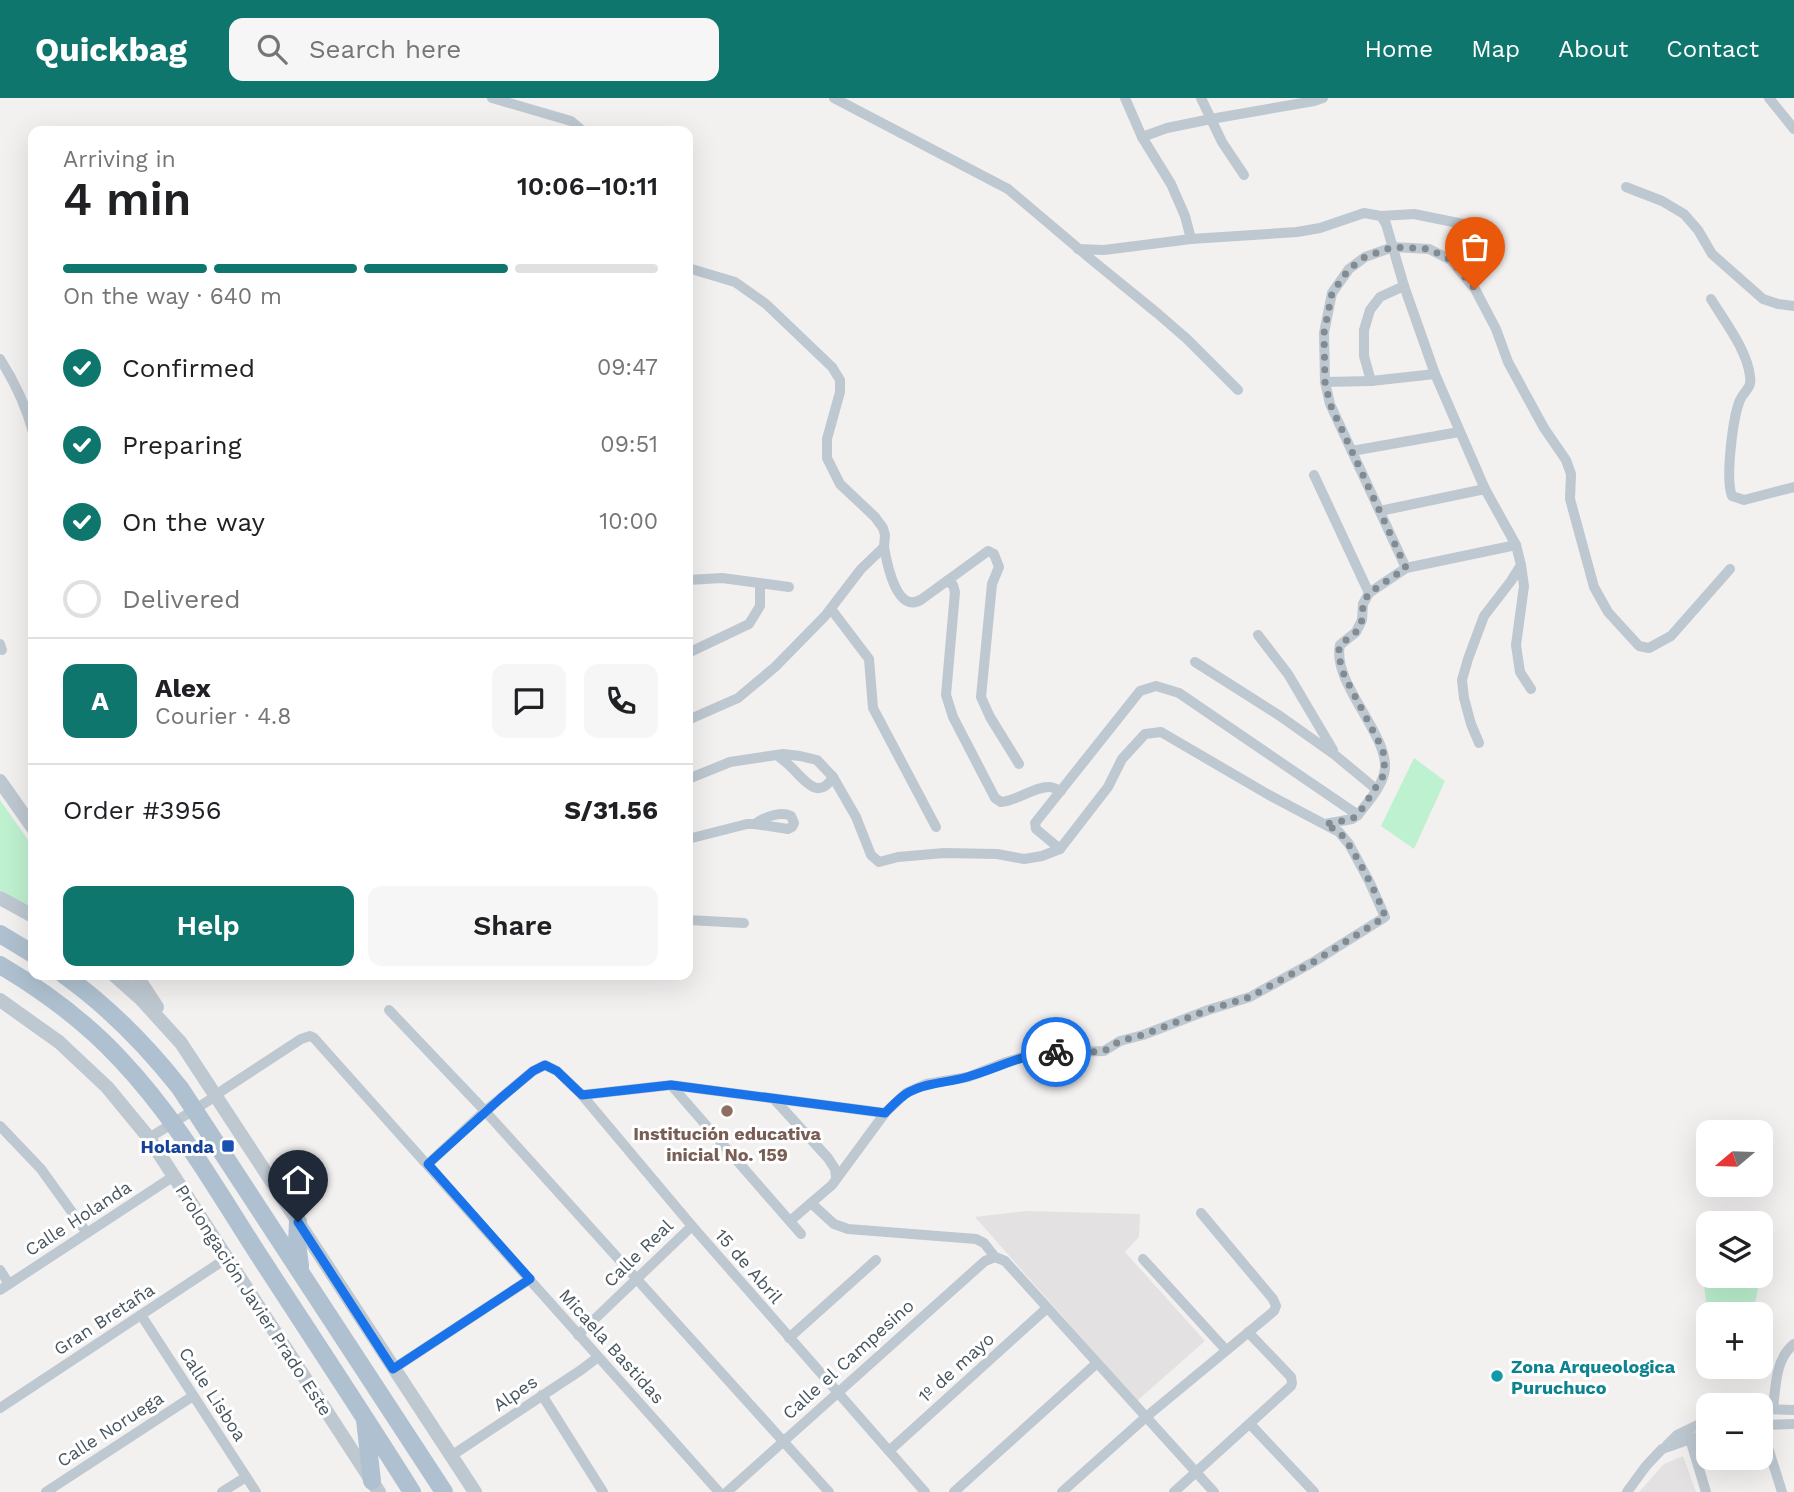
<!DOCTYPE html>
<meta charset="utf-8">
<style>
:root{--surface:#fff;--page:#f6f6f6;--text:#202124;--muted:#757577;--line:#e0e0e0;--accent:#0f766e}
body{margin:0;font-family:"Work Sans",sans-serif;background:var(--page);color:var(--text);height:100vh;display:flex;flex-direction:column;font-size:26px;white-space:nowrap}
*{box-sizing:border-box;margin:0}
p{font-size:23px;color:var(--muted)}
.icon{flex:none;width:38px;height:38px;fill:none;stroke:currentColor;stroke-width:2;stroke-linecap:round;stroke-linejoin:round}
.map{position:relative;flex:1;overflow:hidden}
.side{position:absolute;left:28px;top:28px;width:665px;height:854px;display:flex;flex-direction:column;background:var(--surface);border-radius:14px;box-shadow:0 7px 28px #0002}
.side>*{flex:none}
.needle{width:46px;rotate:251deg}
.fabs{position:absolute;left:1696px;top:1022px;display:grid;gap:14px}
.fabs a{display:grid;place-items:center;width:77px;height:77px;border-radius:14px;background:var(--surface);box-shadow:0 7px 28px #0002;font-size:35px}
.pin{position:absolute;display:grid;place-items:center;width:60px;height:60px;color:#fff;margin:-72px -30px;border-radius:50% 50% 50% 0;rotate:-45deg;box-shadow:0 0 7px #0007}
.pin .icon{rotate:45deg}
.courier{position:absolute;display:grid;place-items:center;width:70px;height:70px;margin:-35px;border:5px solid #1a73e8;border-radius:50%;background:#fff;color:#222;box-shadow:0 2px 9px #0007}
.overview em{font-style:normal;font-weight:600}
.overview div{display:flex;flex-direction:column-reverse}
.overview{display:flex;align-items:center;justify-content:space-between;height:119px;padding:0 35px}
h1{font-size:46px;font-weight:600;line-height:52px}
.bar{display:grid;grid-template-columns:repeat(4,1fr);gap:10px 7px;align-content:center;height:84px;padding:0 35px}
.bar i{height:9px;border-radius:5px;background:var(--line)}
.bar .current{background:var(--accent)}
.bar p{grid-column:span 4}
.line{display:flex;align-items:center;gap:18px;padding:0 35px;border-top:2px solid var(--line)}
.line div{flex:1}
.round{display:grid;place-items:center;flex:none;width:74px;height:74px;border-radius:14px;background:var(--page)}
ol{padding:0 35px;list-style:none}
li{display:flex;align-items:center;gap:21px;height:77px}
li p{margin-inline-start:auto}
li .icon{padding:7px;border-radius:50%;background:var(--accent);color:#fff;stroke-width:4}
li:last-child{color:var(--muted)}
li i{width:38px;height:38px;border:4px solid var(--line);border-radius:50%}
.action{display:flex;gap:14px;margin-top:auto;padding:14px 35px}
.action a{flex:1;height:80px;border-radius:14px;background:var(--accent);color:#fff;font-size:28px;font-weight:600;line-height:80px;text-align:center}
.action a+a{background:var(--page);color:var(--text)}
header{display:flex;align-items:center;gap:42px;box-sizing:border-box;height:98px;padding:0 35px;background:var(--accent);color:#fff}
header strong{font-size:33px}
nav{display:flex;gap:38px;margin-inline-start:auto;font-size:24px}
.search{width:490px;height:63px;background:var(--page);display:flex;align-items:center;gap:18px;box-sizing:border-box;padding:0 24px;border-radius:14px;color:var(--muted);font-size:26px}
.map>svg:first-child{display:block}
.education{fill:#e4e1e2}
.green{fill:#bef1d0}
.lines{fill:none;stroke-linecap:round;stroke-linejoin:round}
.minor{stroke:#bec8d0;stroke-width:10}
.tertiary{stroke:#bec8d0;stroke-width:14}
.primary{stroke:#afc1d0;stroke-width:18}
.done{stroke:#838b92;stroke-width:7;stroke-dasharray:0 12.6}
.route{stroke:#1a73e8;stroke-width:9}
.education-dot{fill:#8d6e63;stroke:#fff;stroke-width:2.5}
.transit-dot{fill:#1a4fb4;stroke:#fff;stroke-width:2.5}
.culture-dot{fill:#0f9aa8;stroke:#fff;stroke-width:2.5}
.labels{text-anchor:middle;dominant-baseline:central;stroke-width:6;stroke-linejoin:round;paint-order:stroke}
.education-label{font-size:18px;font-weight:bold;fill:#785e54;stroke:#fff}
.transit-label{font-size:18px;font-weight:bold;fill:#164399;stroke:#fff;text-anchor:end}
.street-label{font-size:18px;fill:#47555f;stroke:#fff}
.culture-label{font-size:18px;font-weight:bold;fill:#0d838f;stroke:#fff;text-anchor:start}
</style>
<header>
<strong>Quickbag</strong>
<div class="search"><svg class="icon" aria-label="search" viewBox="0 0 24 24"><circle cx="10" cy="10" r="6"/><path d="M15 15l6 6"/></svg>Search here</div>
<nav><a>Home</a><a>Map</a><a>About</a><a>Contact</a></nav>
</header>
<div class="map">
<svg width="1794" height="1394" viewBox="0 0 1794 1394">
<rect width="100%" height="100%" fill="#f3f0f0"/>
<!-- education -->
<g class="education">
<path d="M1026 1113 1140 1116 1139 1139 1125 1154 1205 1243 1137 1303 975 1119Z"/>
<path d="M1683 1358 1696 1394H1639L1664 1366Z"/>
</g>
<!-- green -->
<g class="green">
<path d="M1414 660 1445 683 1414 751 1381 728Z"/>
<path d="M0 702 33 749V810L0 792Z"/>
<path d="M1702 1170 1708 1171V1178H1745L1760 1180 1753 1216H1708V1221Z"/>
</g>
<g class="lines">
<!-- minor -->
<g class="minor">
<path d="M492 0 571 23 583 33"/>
<path d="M834 0 1008 91 1092 162 1157 215 1187 241 1238 292"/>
<path d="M1125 0 1142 39 1171 86 1185 118 1191 141"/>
<path d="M1201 0 1222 44 1244 77"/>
<path d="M1769 0 1794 31"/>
<path d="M1142 39 1167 30 1211 21 1314 3 1323 0"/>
<path d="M1626 89 1662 103 1684 116 1698 132 1712 156 1763 201 1778 206 1794 208"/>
<path d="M1381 118 1414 116 1473 128"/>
<path d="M1078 151 1104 152 1191 141 1297 134 1320 130 1364 115 1381 118 1386 126 1404 188 1435 276 1485 391 1516 447 1521 467 1511 483 1484 518 1468 561 1462 582 1464 600 1471 626 1479 645"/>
<path d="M688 170 735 184 766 206 832 269 840 282V294L827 341V360L840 386 875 419 883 430 885 437 884 449 861 471 825 518 775 569 738 600 688 622"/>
<path d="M1711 201C1725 224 1747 252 1750 278 1752 291 1745 291 1740 302 1733 319 1725 380 1732 398L1744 402 1794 389"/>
<path d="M0 261C14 283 26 308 33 334"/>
<path d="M1371 283 1364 258V232L1370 212 1380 199 1404 188"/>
<path d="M1325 284 1371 283 1435 276"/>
<path d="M1352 353 1459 334"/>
<path d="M1314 377 1369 495"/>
<path d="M1380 413 1485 391"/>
<path d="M1516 447 1406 470 1330 306 1325 284 1324 235 1332 195 1349 171 1365 159 1393 149 1429 151 1451 162 1475 191 1496 231 1508 264 1544 330 1566 362 1571 376 1570 401 1594 489 1608 514 1639 548 1649 550 1671 538 1730 471"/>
<path d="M884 449C887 466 897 518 922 501L988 453 994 456 999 469 992 486 981 599 990 619 1019 666"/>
<path d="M1521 467 1524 488 1516 547 1520 574 1531 591"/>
<path d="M688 482 722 480 789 489"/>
<path d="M947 483 953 487 955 494 946 597 953 619 995 700 1001 704C1017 703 1035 688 1050 689 1054 689 1057 692 1061 693"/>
<path d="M831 511 869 561 873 610 936 729"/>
<path d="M1258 537 1288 576 1333 652"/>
<path d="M0 546 2 552"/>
<path d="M688 555 749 526 760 508V486"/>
<path d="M1195 564 1280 618 1335 657 1376 691"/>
<path d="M688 681 730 664 783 656 800 658 817 662 833 679C818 704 804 681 791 669 787 665 782 661 777 657"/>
<path d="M1325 726 1352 721 1358 717C1367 705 1380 691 1384 676 1394 641 1331 586 1340 547L1356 534 1362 522 1363 506 1369 495 1406 470"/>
<path d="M688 741 747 726H755L788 731 792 729 794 725 791 718C780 713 764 719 755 726"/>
<path d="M1060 751 1036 731 1035 725 1140 593 1156 588 1179 595 1358 717"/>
<path d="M688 822 744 825"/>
<path d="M389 912 485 1013 829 1394"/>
<path d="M671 987 801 1136"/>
<path d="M582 997 671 987 885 1015"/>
<path d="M774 1001 828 1060 835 1071 836 1079"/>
<path d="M0 1028 41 1071 87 1135"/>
<path d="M149 1040 216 998 223 992 301 941 310 938 314 940 719 1394"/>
<path d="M428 1066 485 1013 533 973 545 967 557 973 582 997 692 1128 925 1394"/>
<path d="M811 1105 834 1126 848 1131 976 1141 984 1145 995 1159 1005 1163 1214 1394"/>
<path d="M790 1123 832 1087 885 1015 906 995 926 986 968 979 1006 964 1036 955 1104 953 1120 943 1143 937 1208 912 1250 899 1315 863 1385 819 1370 785 1349 746 1339 734 1269 697 1161 634 1145 636 1122 661 1108 689 1060 751 1042 758 1024 761 997 756 944 755 898 759 879 764 871 757 856 719 833 679"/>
<path d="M1143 1161 1226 1252"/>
<path d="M0 1172 9 1186"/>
<path d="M0 1192 174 1078"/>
<path d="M141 1217 256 1394"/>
<path d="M578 1237 692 1128"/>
<path d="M789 1240 876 1162"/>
<path d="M393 1271 530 1181"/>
<path d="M542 1297 603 1394"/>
<path d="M0 1310 227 1160"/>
<path d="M1773 1310C1776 1288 1775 1261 1794 1246"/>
<path d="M1760 1311 1794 1312"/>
<path d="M1250 1326 1314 1394"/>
<path d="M1760 1327 1794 1326"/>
<path d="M1761 1327 1782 1394"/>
<path d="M1690 1341 1706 1394"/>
<path d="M1667 1347 1677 1337 1708 1322"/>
<path d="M889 1353 1047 1210"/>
<path d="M451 1358 581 1272 598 1259"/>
<path d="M46 1394 193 1298"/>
<path d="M222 1394 246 1379"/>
<path d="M727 1394 985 1163 995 1159"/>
<path d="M954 1394 1097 1265"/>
<path d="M1062 1394 1146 1319 1274 1213 1276 1208 1273 1201 1201 1115"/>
<path d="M1174 1394 1291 1288 1292 1285 1291 1279 1248 1234"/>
<path d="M1627 1394 1646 1368 1662 1351 1708 1335"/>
</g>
<!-- tertiary -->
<g class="tertiary">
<path d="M0 683 33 730"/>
<path d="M0 800 33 818"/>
<path d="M114 877 141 901 181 945 475 1394"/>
<path d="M136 877 157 909"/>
<path d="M0 902 59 944 107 989 149 1040 379 1394"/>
</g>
<!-- primary -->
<g class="primary">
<path d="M0 836 33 856"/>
<path d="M0 867C44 893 86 924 121 962 177 1021 218 1094 262 1162 312 1239 363 1316 412 1394"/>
<path d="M64 877C109 909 146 947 180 990L444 1394"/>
<path d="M298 1124 297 1145 300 1168"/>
<path d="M365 1322 372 1383"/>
</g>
</g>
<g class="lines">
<!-- done -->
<path class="done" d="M1056 954H1090L1104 953 1120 943 1143 937 1208 912 1250 899 1315 863 1385 819C1381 803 1351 745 1339 734 1335 731 1329 729 1325 726L1352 721 1358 717 1385 675 1383 652 1344 577 1338 556 1340 547 1356 534 1362 522 1363 506 1369 495 1406 470 1330 306 1325 284 1324 235 1332 195 1349 171 1365 159 1393 149 1429 151 1451 162 1475 191"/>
<!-- route -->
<path class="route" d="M298 1124 393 1271 530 1181 428 1066 501 1000 533 973 545 967 557 973 582 997 671 987 885 1015C892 1008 900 999 909 994 928 984 947 985 967 979 1000 970 1020 956 1056 954"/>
</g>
<!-- markers -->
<circle class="education-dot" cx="727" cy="1013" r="7"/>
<rect class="transit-dot" x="221" y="1041" width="14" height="14" rx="3.5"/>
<circle class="culture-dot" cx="1497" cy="1278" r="7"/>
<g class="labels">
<!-- education labels -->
<g class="education-label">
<text x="727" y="1035">Institución educativa<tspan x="727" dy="21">inicial No. 159</tspan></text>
</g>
<!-- transit labels -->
<g class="transit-label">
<text x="214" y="1048">Holanda</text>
</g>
<!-- street labels -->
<g class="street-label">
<text transform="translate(78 1120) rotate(-33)">Calle Holanda</text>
<text transform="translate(638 1155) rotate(-44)">Calle Real</text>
<text transform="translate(749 1168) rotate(49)">15 de Abril</text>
<text transform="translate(254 1202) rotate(57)">Prolongación Javier Prado Este</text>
<text transform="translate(104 1221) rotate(-33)">Gran Bretaña</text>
<text transform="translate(612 1248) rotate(48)">Micaela Bastidas</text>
<text transform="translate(848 1261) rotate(-42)">Calle el Campesino</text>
<text transform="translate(956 1269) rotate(-42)">1º de mayo</text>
<text transform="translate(515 1295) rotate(-34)">Alpes</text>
<text transform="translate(213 1296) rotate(57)">Calle Lisboa</text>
<text transform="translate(110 1331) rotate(-33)">Calle Noruega</text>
</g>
<!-- culture labels -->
<g class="culture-label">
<text x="1511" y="1268">Zona Arqueologica<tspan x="1511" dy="21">Puruchuco</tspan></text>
</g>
</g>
</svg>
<div class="fabs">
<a><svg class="needle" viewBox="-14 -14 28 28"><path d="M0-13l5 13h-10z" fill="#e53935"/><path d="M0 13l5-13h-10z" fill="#757577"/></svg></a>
<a><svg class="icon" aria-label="layers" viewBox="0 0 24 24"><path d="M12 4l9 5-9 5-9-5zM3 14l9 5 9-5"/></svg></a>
<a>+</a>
<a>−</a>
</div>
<div class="pin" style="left:1475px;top:191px;background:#ea580c"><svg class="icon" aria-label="bag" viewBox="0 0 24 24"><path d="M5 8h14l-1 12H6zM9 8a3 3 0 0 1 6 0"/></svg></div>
<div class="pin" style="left:298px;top:1124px;background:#1f2937"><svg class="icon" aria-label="home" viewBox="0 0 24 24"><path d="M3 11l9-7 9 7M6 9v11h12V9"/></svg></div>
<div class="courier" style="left:1056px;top:954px"><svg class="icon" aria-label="bike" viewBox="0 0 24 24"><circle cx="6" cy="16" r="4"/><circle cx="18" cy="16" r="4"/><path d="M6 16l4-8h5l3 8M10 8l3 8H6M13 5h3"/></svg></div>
<section class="side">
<div class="overview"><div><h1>4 min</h1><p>Arriving in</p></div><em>10:06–10:11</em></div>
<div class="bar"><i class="current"></i><i class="current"></i><i class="current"></i><i></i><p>On the way · 640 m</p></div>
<ol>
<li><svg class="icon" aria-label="check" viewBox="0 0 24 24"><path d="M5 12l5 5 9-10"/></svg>Confirmed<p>09:47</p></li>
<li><svg class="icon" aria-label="check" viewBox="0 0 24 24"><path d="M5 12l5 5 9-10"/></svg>Preparing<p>09:51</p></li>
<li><svg class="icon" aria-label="check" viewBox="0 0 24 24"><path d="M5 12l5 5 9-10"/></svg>On the way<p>10:00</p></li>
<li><i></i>Delivered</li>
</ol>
<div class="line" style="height:126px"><b class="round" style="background:var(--accent);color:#fff">A</b><div><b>Alex</b><p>Courier · 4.8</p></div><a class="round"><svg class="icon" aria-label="chat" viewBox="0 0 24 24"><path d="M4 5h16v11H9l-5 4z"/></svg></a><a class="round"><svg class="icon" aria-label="phone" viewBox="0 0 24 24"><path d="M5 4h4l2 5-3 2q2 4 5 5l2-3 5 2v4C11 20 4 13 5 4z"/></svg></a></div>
<div class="line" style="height:91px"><div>Order #3956</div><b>S/31.56</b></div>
<div class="action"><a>Help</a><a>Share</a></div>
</section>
</div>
